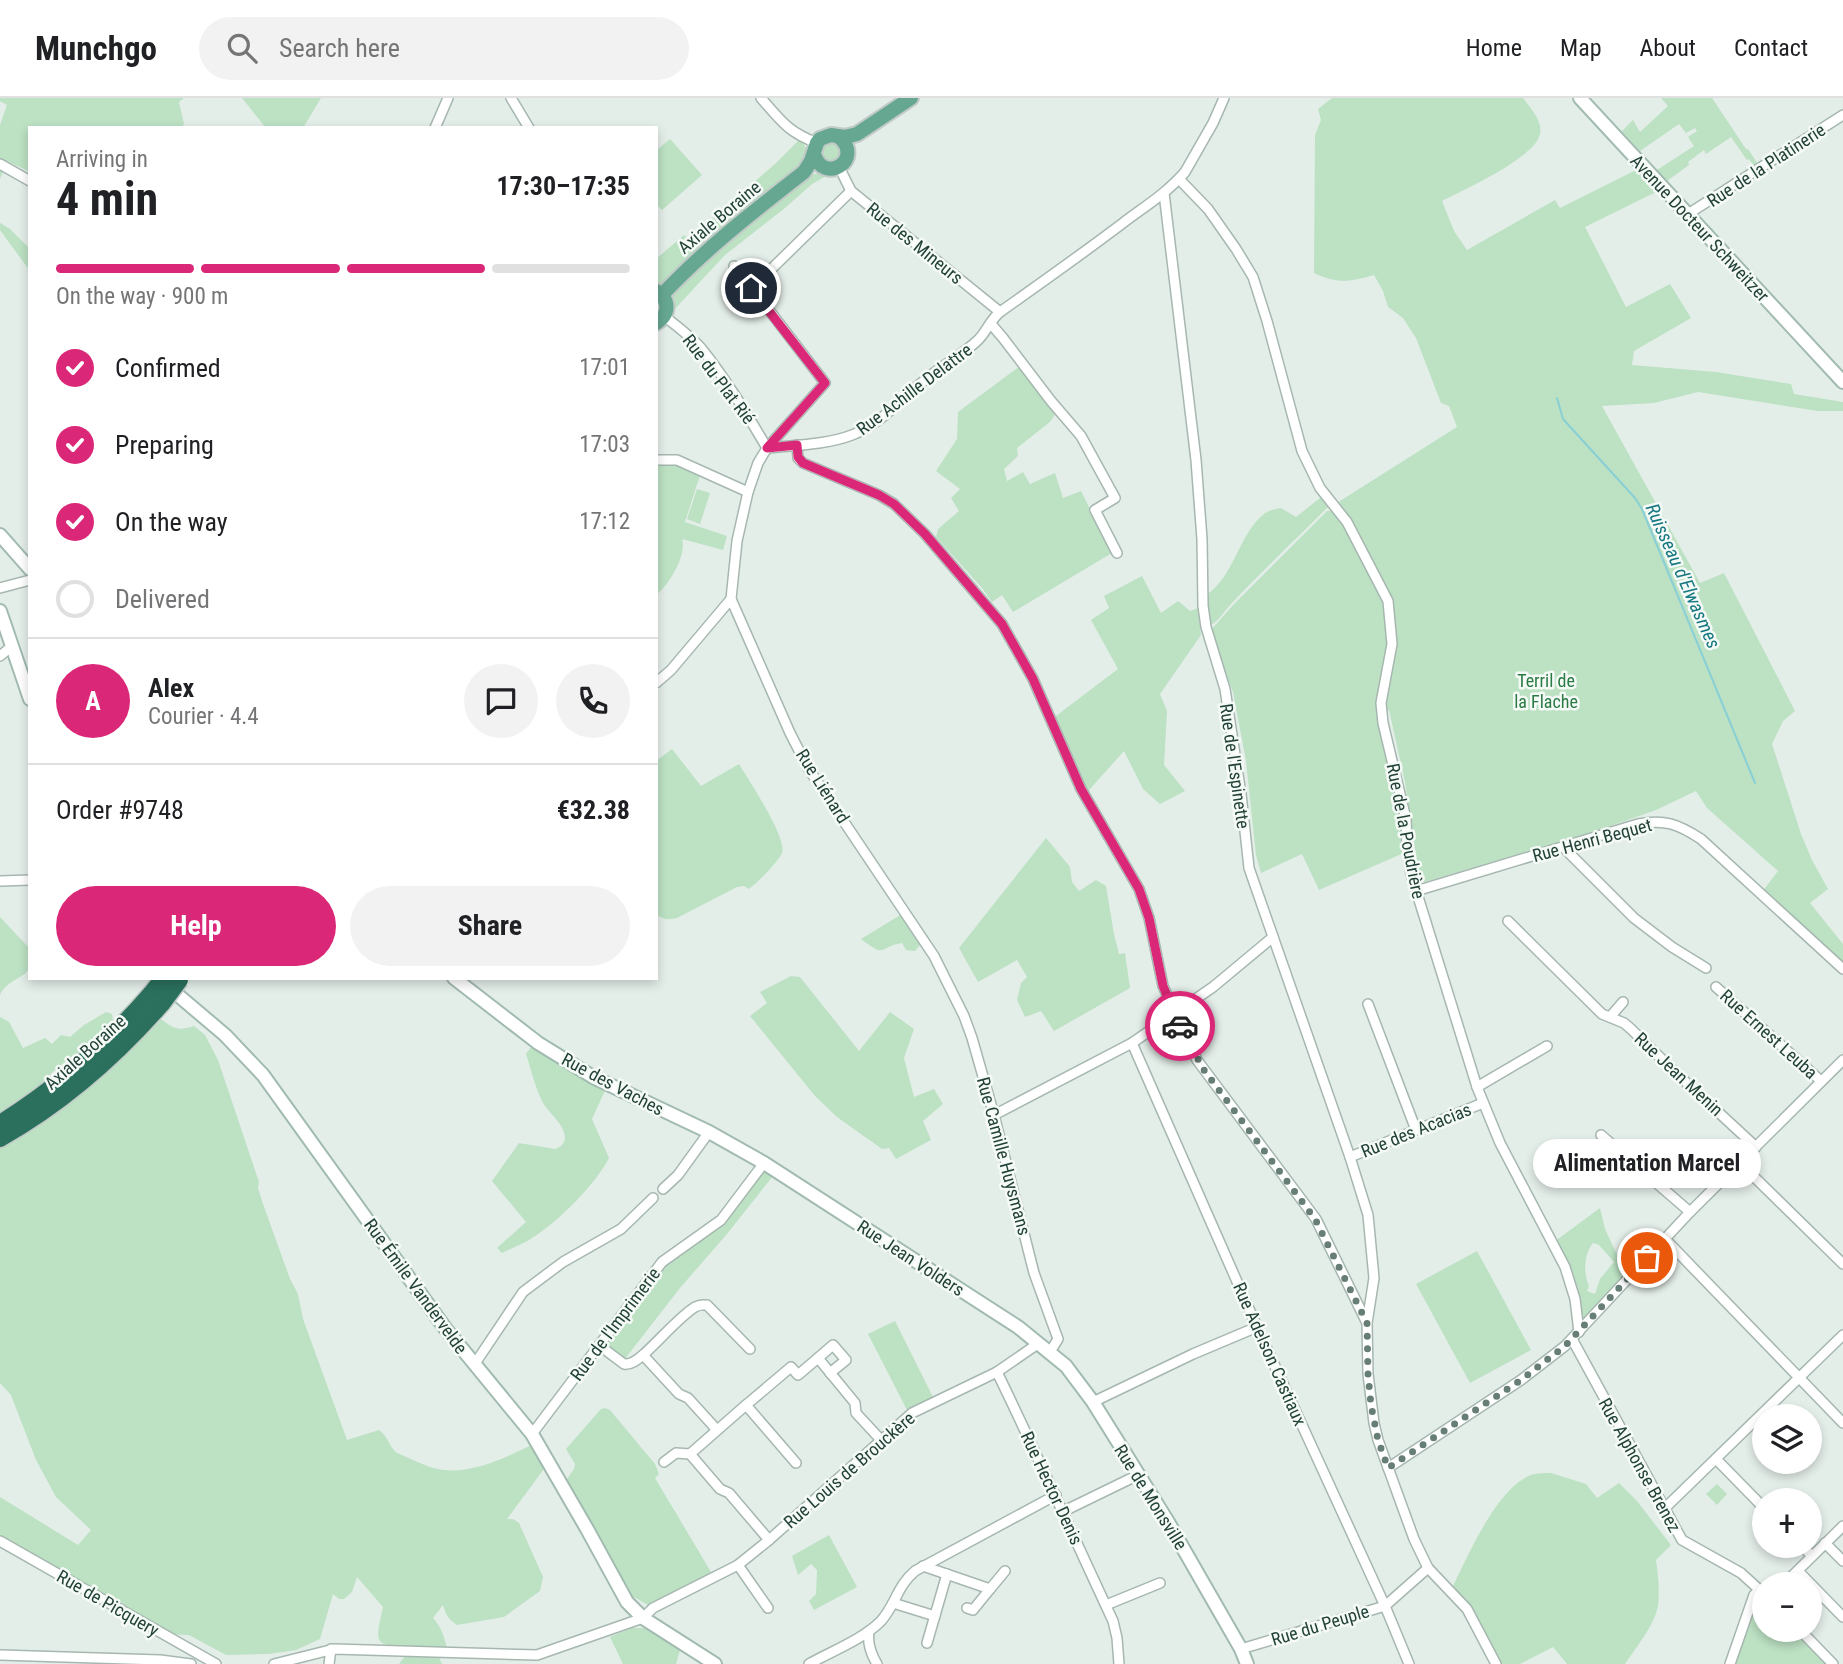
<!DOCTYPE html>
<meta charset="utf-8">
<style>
:root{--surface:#fff;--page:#f2f2f2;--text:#202124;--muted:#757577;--line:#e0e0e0;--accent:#db2777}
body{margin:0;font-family:"Roboto Condensed",sans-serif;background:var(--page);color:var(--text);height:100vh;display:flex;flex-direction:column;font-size:26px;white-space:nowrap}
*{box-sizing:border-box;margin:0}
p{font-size:23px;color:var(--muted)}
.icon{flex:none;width:38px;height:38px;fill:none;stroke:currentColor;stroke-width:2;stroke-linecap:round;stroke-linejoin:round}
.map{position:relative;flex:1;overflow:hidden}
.panel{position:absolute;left:28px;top:28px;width:630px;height:854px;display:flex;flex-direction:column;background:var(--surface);border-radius:0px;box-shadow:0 4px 10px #0003}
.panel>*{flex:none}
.buttons{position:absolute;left:1752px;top:1306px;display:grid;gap:14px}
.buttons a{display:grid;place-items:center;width:70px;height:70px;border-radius:50%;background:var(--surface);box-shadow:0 4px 10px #0003;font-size:35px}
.pin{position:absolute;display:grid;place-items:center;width:60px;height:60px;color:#fff;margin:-30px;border:4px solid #fff;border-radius:50%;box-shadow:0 2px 7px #0007}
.courier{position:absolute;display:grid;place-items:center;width:70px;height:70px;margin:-35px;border:5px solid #db2777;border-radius:50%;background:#fff;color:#222;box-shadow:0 2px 9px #0007}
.bubble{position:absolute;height:49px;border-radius:24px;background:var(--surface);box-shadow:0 4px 10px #0003;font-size:23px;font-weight:700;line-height:49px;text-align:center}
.summary em{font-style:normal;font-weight:700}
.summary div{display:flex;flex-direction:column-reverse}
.summary{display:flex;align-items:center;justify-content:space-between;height:119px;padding:0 28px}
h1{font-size:46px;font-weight:700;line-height:52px}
.bar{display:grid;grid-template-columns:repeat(4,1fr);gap:10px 7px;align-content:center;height:84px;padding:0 28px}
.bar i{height:9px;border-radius:5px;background:var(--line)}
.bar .active{background:var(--accent)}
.bar p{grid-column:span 4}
.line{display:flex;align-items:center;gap:18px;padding:0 28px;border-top:2px solid var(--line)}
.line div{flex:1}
.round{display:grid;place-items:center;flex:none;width:74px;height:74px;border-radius:37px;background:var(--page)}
ol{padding:0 28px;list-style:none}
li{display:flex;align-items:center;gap:21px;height:77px}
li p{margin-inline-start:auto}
li .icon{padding:7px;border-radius:50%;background:var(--accent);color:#fff;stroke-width:4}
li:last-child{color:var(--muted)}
li i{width:38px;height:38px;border:4px solid var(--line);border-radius:50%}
.button{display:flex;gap:14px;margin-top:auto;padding:14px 28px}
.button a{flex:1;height:80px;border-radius:42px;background:var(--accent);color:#fff;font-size:28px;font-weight:700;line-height:80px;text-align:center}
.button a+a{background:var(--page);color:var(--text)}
header{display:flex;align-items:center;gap:42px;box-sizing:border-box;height:98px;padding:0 35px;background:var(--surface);border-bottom:2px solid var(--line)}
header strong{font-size:33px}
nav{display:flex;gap:38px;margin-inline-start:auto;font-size:24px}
.search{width:490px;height:63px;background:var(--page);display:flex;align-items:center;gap:18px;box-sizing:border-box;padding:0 24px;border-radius:38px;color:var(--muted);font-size:26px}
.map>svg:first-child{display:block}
.green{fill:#bce1c3;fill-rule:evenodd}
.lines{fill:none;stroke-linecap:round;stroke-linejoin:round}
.stream{stroke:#89d0d6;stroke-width:2}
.street-casing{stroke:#a6b7b0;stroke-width:12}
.secondary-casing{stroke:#a1bbb0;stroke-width:16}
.primary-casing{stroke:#c1cac7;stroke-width:18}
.highway-casing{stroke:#c1cac7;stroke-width:19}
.street{stroke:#fff;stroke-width:9}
.secondary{stroke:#fff;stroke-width:12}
.primary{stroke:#66a791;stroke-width:14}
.highway{stroke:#2b705d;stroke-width:16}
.highway-bridge-casing{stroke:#c1cac7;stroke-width:19;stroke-linecap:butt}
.highway-bridge{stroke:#2b705d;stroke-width:16}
.done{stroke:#667e75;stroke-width:7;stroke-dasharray:0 12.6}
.route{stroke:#db2777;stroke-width:9}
.labels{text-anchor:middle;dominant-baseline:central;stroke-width:5;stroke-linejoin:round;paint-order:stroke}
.street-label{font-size:18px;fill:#224237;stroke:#f5faf7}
.park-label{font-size:18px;fill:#297b43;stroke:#f5faf7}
.water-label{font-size:19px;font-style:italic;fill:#177882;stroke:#f5faf7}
</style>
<header>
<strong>Munchgo</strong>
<div class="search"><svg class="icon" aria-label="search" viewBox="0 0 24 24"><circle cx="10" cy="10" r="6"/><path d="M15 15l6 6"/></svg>Search here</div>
<nav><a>Home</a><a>Map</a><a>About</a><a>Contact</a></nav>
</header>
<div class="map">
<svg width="1843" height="1566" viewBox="0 0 1843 1566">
<rect width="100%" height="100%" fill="#e4eee9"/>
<!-- green -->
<g class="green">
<path d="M0 0H184L179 4 184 26 181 30H30V74L7 63 0 81V27L7 7 0 3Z"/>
<path d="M242 0H321L303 30H266Z"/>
<path d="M1332 0H1523C1531 11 1545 25 1539 39 1531 61 1464 92 1442 103L1454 133 1467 152 1555 102 1560 110 1644 68 1664 90 1585 129 1626 209 1670 186 1691 220 1634 253 1632 267 1716 274 1791 286 1794 296 1843 304V313H1818L1698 294 1654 305 1602 308 1700 485 1724 475 1795 613 1783 623 1772 646 1801 736 1812 762 1828 791 1810 805 1843 846V869L1762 794 1778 773 1707 710 1696 693 1656 712 1596 733 1424 784 1418 772 1405 684 1389 612 1378 619 1396 700 1406 754 1319 792 1302 756 1261 775 1256 757 1246 663 1233 594 1210 533 1234 506 1327 413H1331L1340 403 1457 329 1449 308 1441 305 1416 240 1403 220 1388 209 1383 193 1374 177C1350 184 1337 186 1314 175L1315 37 1321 22 1318 11Z"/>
<path d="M1661 0H1712L1746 51H1748L1759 68 1756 70 1749 61 1747 62 1731 39 1706 56 1704 52 1688 64 1689 67 1667 83 1657 72 1694 48 1688 39 1697 33 1695 30 1686 35 1679 26 1640 53 1622 33 1633 22 1640 34 1668 8Z"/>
<path d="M670 41 702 77 662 112 656 106V53Z"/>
<path d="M799 42C812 51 808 64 807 78L819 75 828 77 812 86 785 110 725 157 672 214V199L675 192 664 185 656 188V161L684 137 689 141 776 65Z"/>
<path d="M825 42 840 45 841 62 825 65 818 51Z"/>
<path d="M0 125 10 131 30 151V173L0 132Z"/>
<path d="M1020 268 1056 315 1050 324 1017 350 1018 358 1004 371 1007 383 1023 374 1030 386 1055 375 1063 400 1081 393 1112 455 1013 514 1002 497 992 504 982 490 936 439 938 431 959 413 951 400 960 391 936 373 957 341 958 314Z"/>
<path d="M675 363 701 374 685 424 727 438 723 452 682 441C687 457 669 487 656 497V365Z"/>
<path d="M697 391 710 395 700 426 687 421Z"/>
<path d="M1325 396 1334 407 1327 410C1295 442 1261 474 1230 507 1223 515 1216 527 1206 529V497C1235 478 1238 436 1265 415 1270 412 1276 411 1281 410L1296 419Z"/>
<path d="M1142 478 1161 515 1178 503 1190 513 1198 510 1201 537 1160 596 1167 613 1164 667 1185 693 1160 706 1143 691 1124 653 1081 701 1048 624 1118 571 1091 522 1109 510 1104 498Z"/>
<path d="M672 651 701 688 739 666C748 681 788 741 782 755 778 764 757 785 749 791L744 788 737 789 677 820C669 822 663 822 656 816V663Z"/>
<path d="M1046 740 1070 769 1072 784 1079 793 1096 782 1106 788 1114 836 1119 856 1125 855 1130 890 1054 933 1041 913 1025 919 1017 902 1021 885 1027 879 1017 862 978 884 959 850Z"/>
<path d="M902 816 921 846 915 853 906 852 902 845C878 849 887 861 861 841Z"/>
<path d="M0 819 30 851C30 856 31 864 30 869 26 880 6 882 0 897Z"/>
<path d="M791 878 800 879 859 953 890 914 914 931 904 960 914 999 934 991 943 1006 923 1023 931 1042 896 1061 889 1050 882 1051 837 1019 815 998 750 918 767 905 760 894Z"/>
<path d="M106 914 112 916 113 923 86 949 57 970 44 982 36 993 0 1019V919L9 924 23 950 45 940 52 946 61 937 70 939 84 927Z"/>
<path d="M161 921C174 931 178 933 194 928L205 937 218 962 259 1084 258 1090 263 1106 290 1181 298 1196 303 1221 347 1342 379 1332C388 1338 389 1349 397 1355 410 1360 424 1368 438 1371 470 1378 510 1358 537 1344L549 1364 507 1421H513L519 1425 543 1479 540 1493 504 1519 457 1527C448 1521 446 1517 443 1507L433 1520C442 1529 445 1542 448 1554L437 1555 442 1566H399L408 1554 393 1553C388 1544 385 1548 380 1543 375 1538 382 1516 383 1509L357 1479 352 1494 344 1501H339L333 1496 320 1541 296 1552 269 1556 226 1557 189 1537 161 1536 0 1443V1399L78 1447 91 1432 56 1399 36 1362 11 1297 0 1285V1047L70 1004 102 978Z"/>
<path d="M532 948 544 949 608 986 592 1021 609 1060C595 1087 558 1124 532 1140 523 1146 512 1150 502 1155L497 1150 526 1124 492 1083 519 1045 555 1051C560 1049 564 1047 565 1040 565 1026 548 1015 542 1003 535 989 531 971 526 956Z"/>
<path d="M763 1070 773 1078 727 1136 680 1190 624 1262 608 1250 609 1241 669 1163 712 1134Z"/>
<path d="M1600 1110 1605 1131 1627 1178 1585 1223 1579 1219 1554 1144ZM1593 1145 1599 1147 1614 1164 1600 1181 1595 1196 1587 1193 1589 1188C1583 1175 1584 1156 1593 1145Z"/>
<path d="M1477 1153 1531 1252 1470 1285 1416 1186Z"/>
<path d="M895 1223 933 1299 907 1312 868 1236Z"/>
<path d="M605 1310 610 1312 655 1366 659 1376 655 1380 714 1479 653 1510 634 1499 627 1504 563 1387 574 1371 575 1366 566 1351 601 1311Z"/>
<path d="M1551 1375 1586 1386 1597 1400 1619 1385 1637 1403 1671 1447 1656 1462C1658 1477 1660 1492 1658 1507 1655 1527 1636 1549 1625 1566H1567L1553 1549 1520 1566H1499L1470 1507 1452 1490C1468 1458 1498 1386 1534 1376 1539 1375 1546 1375 1551 1375Z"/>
<path d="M1717 1386 1727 1396 1717 1407 1706 1396Z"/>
<path d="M829 1437 857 1489 814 1512 809 1503 816 1496 817 1472 811 1466 798 1477 792 1458Z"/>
<path d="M1764 1511V1531H1791L1826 1566H1735L1752 1516Z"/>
<path d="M632 1530H644L680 1552 676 1566H623L610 1539Z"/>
</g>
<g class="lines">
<!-- stream -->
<path class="stream" d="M1557 300 1563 321 1635 400 1642 411 1755 685"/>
<!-- street casing -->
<g class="street-casing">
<g id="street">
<path d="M511 0 529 30"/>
<path d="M761 0C781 23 788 34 817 45"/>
<path d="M435 30 448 0"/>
<path d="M0 66 30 83"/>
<path d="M839 69 851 93 1000 214"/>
<path d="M1179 81 1208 111 1236 151 1253 179 1267 223 1302 353 1320 390 1347 424 1388 503 1392 546 1381 605 1383 625 1406 721 1407 748 1411 776 1477 989 1500 1045 1565 1169 1575 1201 1579 1234"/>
<path d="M1164 95 1196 362 1202 441 1203 508 1206 529 1225 591 1241 696 1249 770 1350 1059 1368 1117 1374 1180 1367 1225 1368 1276 1374 1325 1378 1342 1414 1441 1428 1470 1467 1511 1496 1566"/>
<path d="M1688 116 1843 17"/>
<path d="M734 168 752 190"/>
<path d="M664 218C677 228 690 238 701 250 726 281 747 316 767 350"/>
<path d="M991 226 1003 240 1051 303 1081 338 1115 400 1095 412 1117 455"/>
<path d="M797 347 798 360 803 365 879 397 894 406 925 436 1002 526 1033 581 1081 691 1139 791 1149 820 1163 888 1197 962 1316 1121 1367 1225"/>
<path d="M767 350C795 347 826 347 852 337 881 326 901 301 925 282 941 268 961 258 977 243 986 235 990 222 1000 214 1041 185 1082 156 1123 125 1144 109 1167 95 1185 74L1213 25 1224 0"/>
<path d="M656 362H677L748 394"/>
<path d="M0 490 30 482"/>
<path d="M731 501 790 635 808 670 934 858 964 918 972 940 994 1017 1034 1175 1058 1241 1050 1254"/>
<path d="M0 558 12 548"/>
<path d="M656 585 671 572 731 501 737 443 748 394 758 365 767 350 825 285 752 190 851 93"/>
<path d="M1563 749 1634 820 1672 849 1706 870"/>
<path d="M0 783 30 782"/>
<path d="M1416 793 1638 726C1665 721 1678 726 1701 741L1843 871"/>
<path d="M1508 823 1602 916 1624 925 1631 931 1677 976 1756 1049"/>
<path d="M1716 889 1821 983"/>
<path d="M1368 906 1416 1032"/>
<path d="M1610 919 1623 904"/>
<path d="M1132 945 1257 1229 1385 1508 1409 1566"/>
<path d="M1477 989 1547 948"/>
<path d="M994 1017 1132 945 1213 889 1273 839"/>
<path d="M1601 1037 1690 1114"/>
<path d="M1350 1059 1483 1005"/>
<path d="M1740 1065 1843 1166"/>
<path d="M663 1091 678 1077 709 1034"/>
<path d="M1665 1141 1843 1325"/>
<path d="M1572 1241 1682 1442 1741 1475 1764 1496"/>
<path d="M600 1248 624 1266C631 1267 637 1262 643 1257L679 1296 688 1300 717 1332"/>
<path d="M643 1257C658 1244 679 1219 695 1209 701 1206 700 1207 707 1207L750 1251"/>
<path d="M818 1260 833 1247 846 1262 830 1275"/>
<path d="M474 1267 523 1194 563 1164 621 1131 653 1100"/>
<path d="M997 1274C1037 1356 1074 1440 1113 1523L1117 1540 1119 1566"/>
<path d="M1093 1304 1193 1256 1257 1229"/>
<path d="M746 1307 791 1269 798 1277 818 1260 855 1305 856 1315 881 1342"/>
<path d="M532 1336 662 1164 721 1122 764 1065"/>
<path d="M1716 1361 1764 1410"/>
<path d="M664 1364 676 1355 690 1356"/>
<path d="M1388 1370 1521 1282 1565 1248 1690 1114 1843 962"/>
<path d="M1664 1411 1843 1237"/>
<path d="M1062 1414 1138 1377"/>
<path d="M769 1442 729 1395 720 1391 690 1356 746 1307 796 1365"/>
<path d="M0 1443 216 1566"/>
<path d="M1825 1445 1843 1463"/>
<path d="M1801 1447 1812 1458"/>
<path d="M738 1467 768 1510"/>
<path d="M923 1468 990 1491 1005 1473"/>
<path d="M1798 1473 1843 1519"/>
<path d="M1784 1486 1843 1428"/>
<path d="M893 1505 935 1518"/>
<path d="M1106 1507 1160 1485"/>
<path d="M967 1510 973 1512 990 1491"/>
<path d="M1799 1531 1833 1566"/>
<path d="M869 1533C867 1546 871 1556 877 1566"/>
<path d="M927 1545 947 1476"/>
<path d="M1241 1551 1385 1508 1428 1470"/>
<path d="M0 1557 160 1562 191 1566"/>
<path d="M274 1566 334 1551 537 1557 643 1520 653 1510 738 1467 769 1442 912 1315 997 1274 1039 1245"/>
<path d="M329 1566 331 1551"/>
<path d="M809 1566C832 1553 862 1542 881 1523 896 1506 897 1488 915 1473L1056 1397"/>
<path d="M1730 1566 1754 1497 1760 1491"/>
</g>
</g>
<!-- secondary casing -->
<g class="secondary-casing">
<g id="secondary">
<path d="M1580 0 1843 284"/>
<path d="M0 437 30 471"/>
<path d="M0 513 30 601"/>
<path d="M454 880 538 945 593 979 709 1034 764 1065 1018 1229 1066 1268 1093 1304 1168 1424 1241 1551 1247 1566"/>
<path d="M166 887 225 937 263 977 445 1230 532 1336 587 1431 627 1504 643 1520 715 1566"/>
</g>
</g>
<!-- primary casing -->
<g class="primary-casing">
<g id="primary">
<path d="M814 56C824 88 865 61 839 39"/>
<path d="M656 193C670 202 670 216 656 225"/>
<path d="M662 197C705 151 754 113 804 74L811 63 817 45 820 41 831 37 845 39 857 36 911 0"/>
</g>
</g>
<!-- highway casing -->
<g class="highway-casing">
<g id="highway">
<path d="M0 1025C57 989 107 946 151 895"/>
<path d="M0 1041C62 1006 116 959 163 905"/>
</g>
</g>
<!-- street -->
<use href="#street" class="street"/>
<!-- secondary -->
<use href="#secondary" class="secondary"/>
<!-- primary -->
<use href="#primary" class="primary"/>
<!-- highway -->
<use href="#highway" class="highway"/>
<!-- highway-bridge casing -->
<g class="highway-bridge-casing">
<g id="highway-bridge">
<path d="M151 895 163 880"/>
<path d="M163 905 180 882"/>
</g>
</g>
<!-- highway-bridge -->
<use href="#highway-bridge" class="highway-bridge"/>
</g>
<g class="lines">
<!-- done -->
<path class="done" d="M1180 928 1204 972 1315 1121 1367 1225 1368 1276 1371 1307 1378 1342 1388 1370 1521 1282 1565 1248 1647 1160"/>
<!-- route -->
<path class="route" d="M751 190 825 285 767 350 797 347 798 359 803 365 879 397 894 406 925 436 1002 526 1033 581 1081 691 1139 791 1149 820 1163 888 1180 928"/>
</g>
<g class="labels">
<!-- street labels -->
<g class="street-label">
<text transform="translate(1766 67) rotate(-33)">Rue de la Platinerie</text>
<text transform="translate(719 119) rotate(-40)">Axiale Boraine</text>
<text transform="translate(1700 130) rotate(47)">Avenue Docteur Schweitzer</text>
<text transform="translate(915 145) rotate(39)">Rue des Mineurs</text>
<text transform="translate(719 281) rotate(53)">Rue du Plat Rié</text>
<text transform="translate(914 291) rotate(-37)">Rue Achille Delattre</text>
<text transform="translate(1235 668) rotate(82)">Rue de l'Espinette</text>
<text transform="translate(823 688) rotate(58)">Rue Liénard</text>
<text transform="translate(1406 733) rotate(79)">Rue de la Poudrière</text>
<text transform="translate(1592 742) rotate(-15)">Rue Henri Bequet</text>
<text transform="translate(1769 936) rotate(42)">Rue Ernest Leuba</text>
<text transform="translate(85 954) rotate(-42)">Axiale Boraine</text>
<text transform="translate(1679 976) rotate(43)">Rue Jean Menin</text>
<text transform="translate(613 986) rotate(28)">Rue des Vaches</text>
<text transform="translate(1416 1032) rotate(-22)">Rue des Acacias</text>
<text transform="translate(1004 1058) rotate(75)">Rue Camille Huysmans</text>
<text transform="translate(911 1160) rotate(33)">Rue Jean Volders</text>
<text transform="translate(416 1188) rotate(54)">Rue Émile Vandervelde</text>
<text transform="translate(615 1226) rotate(-53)">Rue de l'Imprimerie</text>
<text transform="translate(1270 1256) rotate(66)">Rue Adelson Castiaux</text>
<text transform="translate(1640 1367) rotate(61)">Rue Alphonse Brenez</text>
<text transform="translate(849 1372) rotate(-41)">Rue Louis de Brouckère</text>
<text transform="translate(1052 1390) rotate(65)">Rue Hector Denis</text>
<text transform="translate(1151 1399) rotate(58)">Rue de Monsville</text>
<text transform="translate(108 1505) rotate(30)">Rue de Picquery</text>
<text transform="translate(1320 1527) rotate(-17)">Rue du Peuple</text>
</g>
<!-- park labels -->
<g class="park-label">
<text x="1546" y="582">Terril de<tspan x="1546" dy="21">la Flache</tspan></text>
</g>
<!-- water labels -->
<g class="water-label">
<text transform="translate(1683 478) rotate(66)">Ruisseau d'Elwasmes</text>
</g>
</g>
</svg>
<div class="buttons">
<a><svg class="icon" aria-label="layers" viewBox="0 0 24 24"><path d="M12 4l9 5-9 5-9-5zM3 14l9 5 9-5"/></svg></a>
<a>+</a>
<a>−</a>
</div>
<div class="pin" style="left:1647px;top:1160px;background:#ea580c"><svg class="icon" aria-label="bag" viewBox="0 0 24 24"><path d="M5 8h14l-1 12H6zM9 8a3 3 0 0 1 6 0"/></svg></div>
<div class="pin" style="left:751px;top:190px;background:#1f2937"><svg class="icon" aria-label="home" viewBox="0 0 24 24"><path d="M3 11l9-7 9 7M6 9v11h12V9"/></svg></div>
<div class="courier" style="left:1180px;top:928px"><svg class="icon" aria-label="car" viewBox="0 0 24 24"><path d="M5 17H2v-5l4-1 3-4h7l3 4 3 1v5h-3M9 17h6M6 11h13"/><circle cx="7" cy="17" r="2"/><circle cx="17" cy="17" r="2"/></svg></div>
<div class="bubble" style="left:1533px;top:1041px;width:228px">Alimentation Marcel</div>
<section class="panel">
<div class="summary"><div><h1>4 min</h1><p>Arriving in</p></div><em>17:30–17:35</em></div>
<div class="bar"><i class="active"></i><i class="active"></i><i class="active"></i><i></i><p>On the way · 900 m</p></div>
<ol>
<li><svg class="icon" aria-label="check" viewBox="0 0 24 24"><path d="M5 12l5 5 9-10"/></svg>Confirmed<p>17:01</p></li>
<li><svg class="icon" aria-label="check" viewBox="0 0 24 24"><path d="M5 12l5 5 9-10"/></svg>Preparing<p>17:03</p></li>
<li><svg class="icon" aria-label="check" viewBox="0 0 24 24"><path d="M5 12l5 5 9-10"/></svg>On the way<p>17:12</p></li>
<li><i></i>Delivered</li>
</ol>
<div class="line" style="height:126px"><b class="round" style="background:var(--accent);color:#fff">A</b><div><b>Alex</b><p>Courier · 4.4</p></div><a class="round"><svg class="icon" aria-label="chat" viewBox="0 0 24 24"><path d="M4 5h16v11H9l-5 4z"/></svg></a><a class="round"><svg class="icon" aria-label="phone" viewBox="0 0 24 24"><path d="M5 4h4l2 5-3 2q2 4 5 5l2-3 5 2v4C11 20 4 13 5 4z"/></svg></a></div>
<div class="line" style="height:91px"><div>Order #9748</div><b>€32.38</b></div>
<div class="button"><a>Help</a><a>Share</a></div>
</section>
</div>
